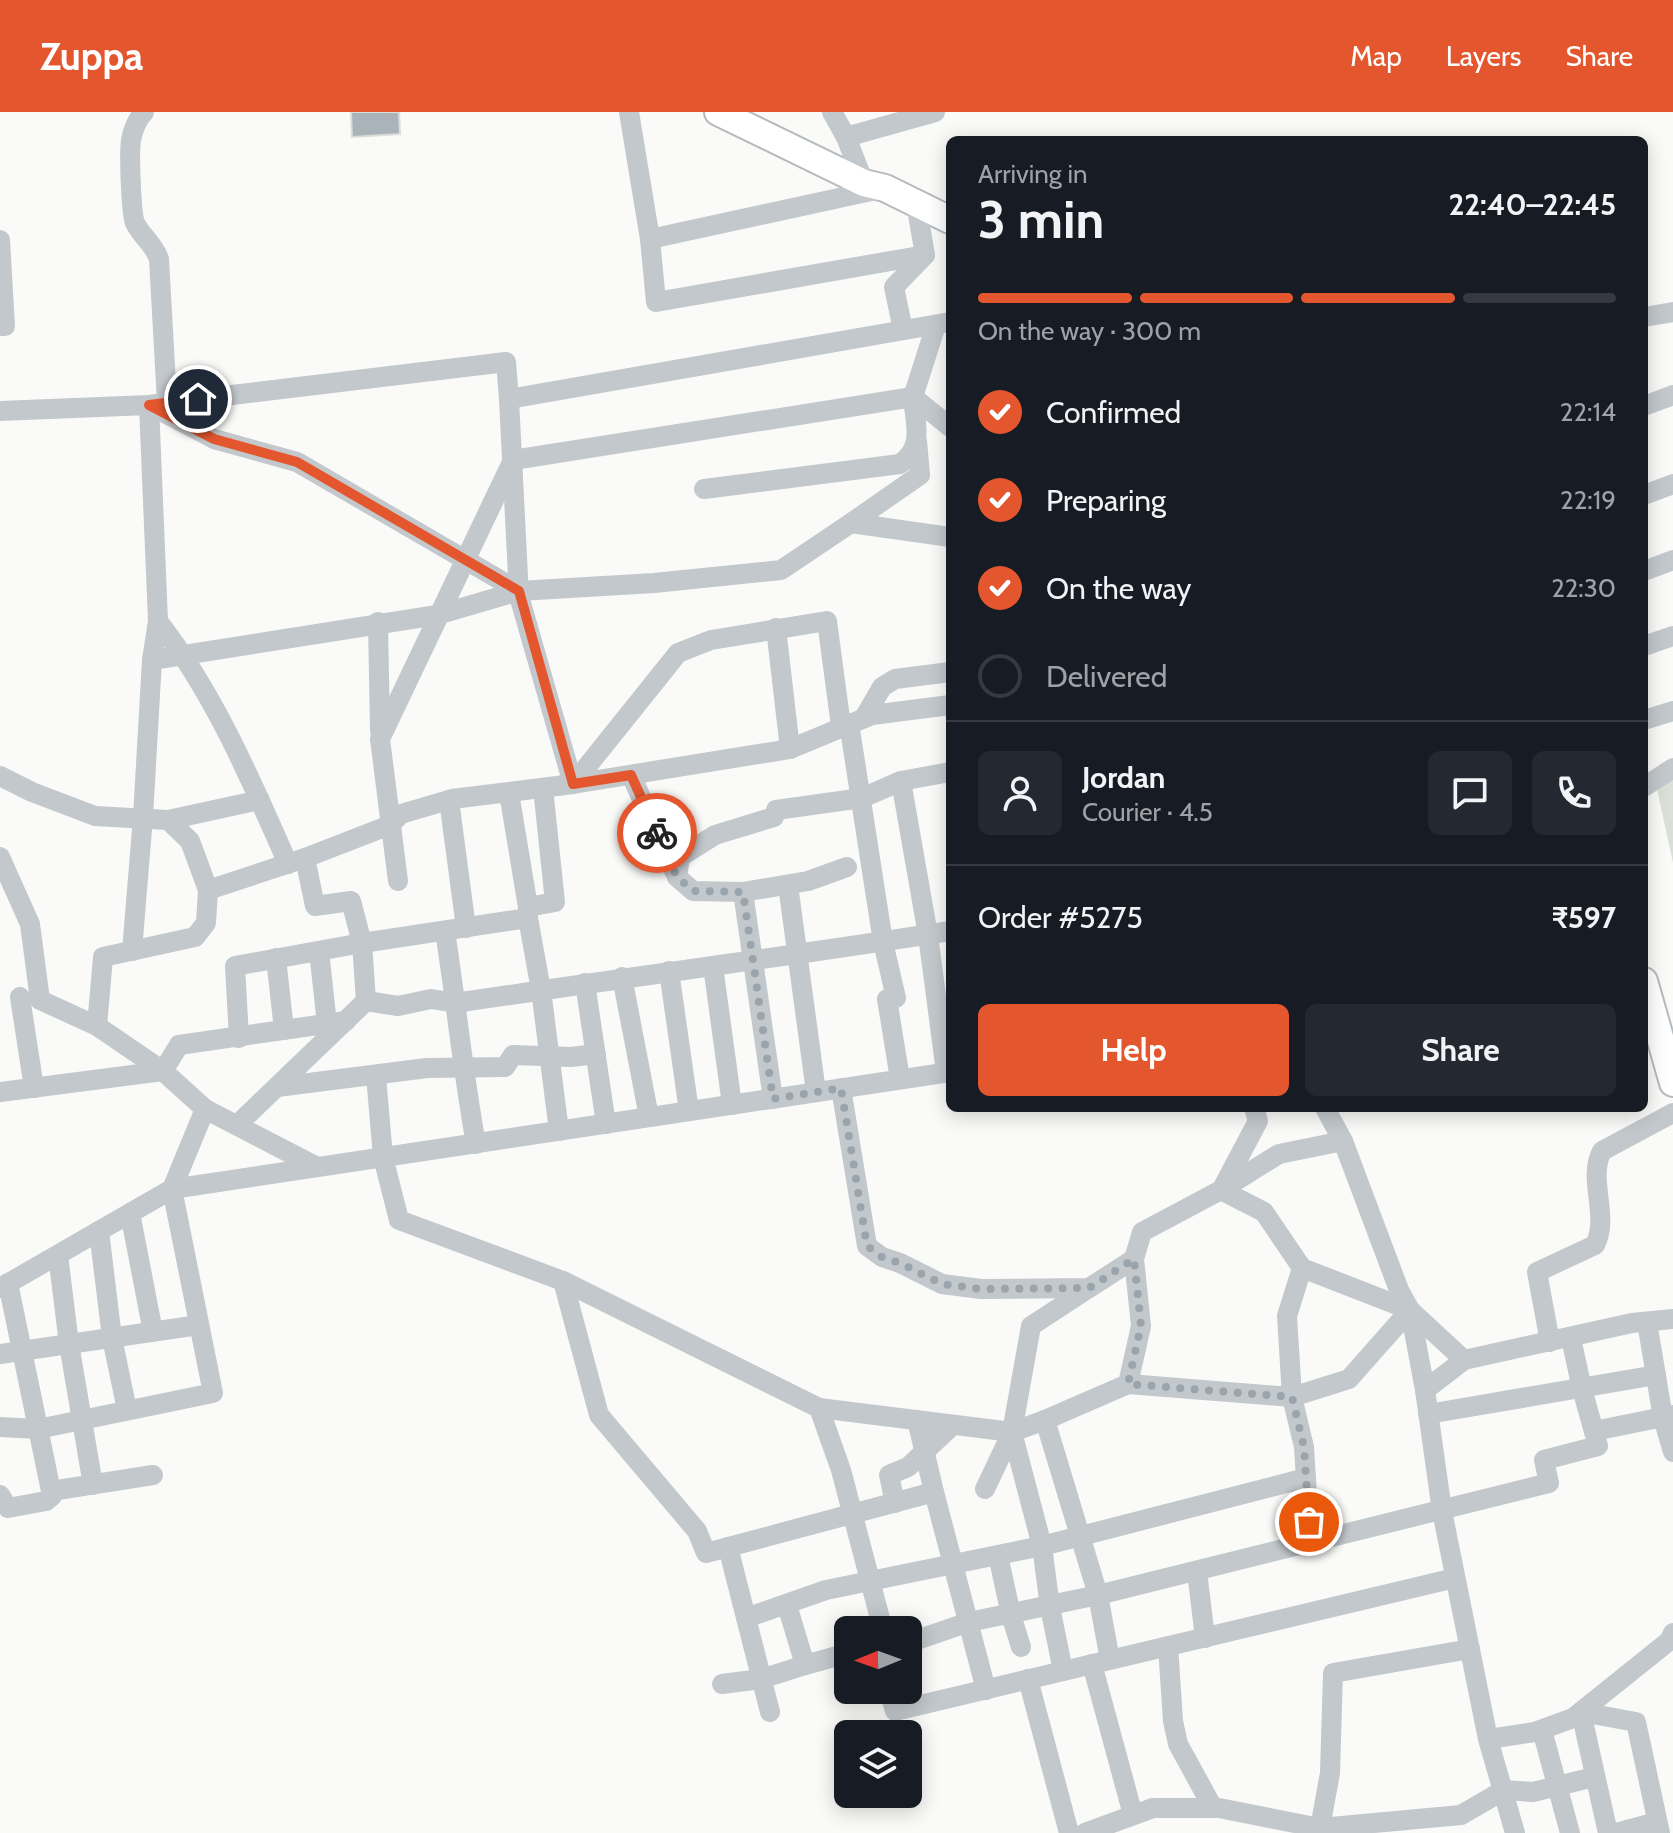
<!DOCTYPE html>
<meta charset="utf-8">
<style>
:root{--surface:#171b24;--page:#242831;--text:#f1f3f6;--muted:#9ea1a6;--line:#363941;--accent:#e4572e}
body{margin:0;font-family:Cabin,sans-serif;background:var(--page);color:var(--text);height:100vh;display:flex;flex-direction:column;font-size:30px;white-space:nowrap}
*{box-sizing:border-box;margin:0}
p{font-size:26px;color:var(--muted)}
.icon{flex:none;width:44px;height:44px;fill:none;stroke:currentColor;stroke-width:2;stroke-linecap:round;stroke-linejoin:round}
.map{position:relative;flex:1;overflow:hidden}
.side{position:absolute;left:946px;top:24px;width:702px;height:976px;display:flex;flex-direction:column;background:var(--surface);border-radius:12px;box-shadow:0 4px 20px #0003}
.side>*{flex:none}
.needle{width:52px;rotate:269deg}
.controls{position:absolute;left:834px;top:1504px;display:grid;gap:16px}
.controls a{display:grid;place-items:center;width:88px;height:88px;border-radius:12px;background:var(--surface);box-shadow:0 4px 20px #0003;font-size:40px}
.pin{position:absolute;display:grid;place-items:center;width:68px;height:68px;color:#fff;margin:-34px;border:4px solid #fff;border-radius:50%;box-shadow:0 2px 8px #0007}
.courier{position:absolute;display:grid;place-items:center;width:80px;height:80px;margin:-40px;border:6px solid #e4572e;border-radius:50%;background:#fff;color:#222;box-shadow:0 2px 10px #0007}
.summary em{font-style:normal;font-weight:700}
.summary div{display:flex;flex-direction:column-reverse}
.summary{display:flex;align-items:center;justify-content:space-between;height:136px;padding:0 32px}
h1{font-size:52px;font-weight:700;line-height:60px}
.bar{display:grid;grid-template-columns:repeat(4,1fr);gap:12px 8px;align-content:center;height:96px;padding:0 32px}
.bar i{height:10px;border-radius:6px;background:var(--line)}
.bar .current{background:var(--accent)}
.bar p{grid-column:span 4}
.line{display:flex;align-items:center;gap:20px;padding:0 32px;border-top:2px solid var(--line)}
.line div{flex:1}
.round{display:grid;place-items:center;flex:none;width:84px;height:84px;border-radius:12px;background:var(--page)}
ol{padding:0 32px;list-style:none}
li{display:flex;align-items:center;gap:24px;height:88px}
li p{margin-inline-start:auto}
li .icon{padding:8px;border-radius:50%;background:var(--accent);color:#fff;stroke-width:4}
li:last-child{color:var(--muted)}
li i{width:44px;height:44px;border:4px solid var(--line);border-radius:50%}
.primary-button{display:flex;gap:16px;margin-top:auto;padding:16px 32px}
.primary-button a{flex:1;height:92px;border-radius:12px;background:var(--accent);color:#fff;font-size:32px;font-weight:700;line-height:92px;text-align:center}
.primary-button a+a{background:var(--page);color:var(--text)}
header{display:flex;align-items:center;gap:48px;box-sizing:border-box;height:112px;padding:0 40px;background:var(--accent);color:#fff}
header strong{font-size:38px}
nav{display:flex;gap:44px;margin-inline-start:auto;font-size:28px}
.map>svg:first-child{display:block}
.green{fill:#dadfd7}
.building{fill:#aab3b9;stroke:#dcdcda;stroke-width:2}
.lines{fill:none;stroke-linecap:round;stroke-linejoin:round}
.major-casing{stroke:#b5babe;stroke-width:30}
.minor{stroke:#c3c8cc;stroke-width:20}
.major{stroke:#fff;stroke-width:26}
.done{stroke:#99a4ac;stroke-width:8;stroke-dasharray:0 14.4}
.route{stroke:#e4572e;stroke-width:10}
</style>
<header>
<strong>Zuppa</strong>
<nav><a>Map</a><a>Layers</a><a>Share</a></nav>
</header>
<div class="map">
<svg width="1673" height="1721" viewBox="0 0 1673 1721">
<rect width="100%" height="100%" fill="#fafaf8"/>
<!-- green -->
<path class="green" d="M1673 668V751L1656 672Z"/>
<!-- building -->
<path class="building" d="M351 0H399L400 22 352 25Z"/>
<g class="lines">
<!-- major casing -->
<g class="major-casing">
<g id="major">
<path d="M718 0 864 71 885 76 950 108"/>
<path d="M1644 869 1673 971"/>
</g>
</g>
<!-- minor -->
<g class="minor">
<path d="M144 0C136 9 133 17 131 28 129 40 131 101 135 111 142 125 154 132 159 147L167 290"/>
<path d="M629 0 650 127 885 76"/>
<path d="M832 0 846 25 864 71"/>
<path d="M846 25 935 0"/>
<path d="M650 127 656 190 925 143 916 91"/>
<path d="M0 128 5 214H0"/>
<path d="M1644 205 1673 200"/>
<path d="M903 218 894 175 925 143"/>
<path d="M913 285 950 315"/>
<path d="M509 287 519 484 573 672"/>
<path d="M149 293 214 327 297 350 519 479"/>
<path d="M1644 294 1673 283"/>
<path d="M0 299 149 293 506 250 509 287 950 210"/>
<path d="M704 377 900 352C925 334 915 312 913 285"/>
<path d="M1644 383 1673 372"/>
<path d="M851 411 920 363 917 329"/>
<path d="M1644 459 1673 448"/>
<path d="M158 509C215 583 251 668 288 752"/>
<path d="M378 510 380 619"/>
<path d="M776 516 790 637"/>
<path d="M1644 534 1673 524"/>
<path d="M152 548 437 503 519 479 654 471 781 458 851 411 950 425"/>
<path d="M864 606 882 575 895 567 950 560"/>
<path d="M1644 608 1673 599"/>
<path d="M849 611 883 830 896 886 887 887 900 967"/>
<path d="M631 663 677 765"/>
<path d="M0 664 32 680 95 704 168 708 190 729 208 778"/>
<path d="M901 669 928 823 946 960"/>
<path d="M573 672 678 541 711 528 827 509 841 614"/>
<path d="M1644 675 1673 656"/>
<path d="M509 681 528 795"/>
<path d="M449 688 466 816"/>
<path d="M168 708 260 688"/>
<path d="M0 745 30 812 40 888 97 914 163 959 205 997"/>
<path d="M847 755 808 769 743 780 693 779 677 765 680 745 715 723 774 705 776 698 862 686 901 669 950 660"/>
<path d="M398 769 380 627 513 348 913 285 936 213"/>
<path d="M788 773 816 980"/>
<path d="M743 780 773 987"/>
<path d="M528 806 541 878 559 1019"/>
<path d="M445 819C456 890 463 961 476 1032"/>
<path d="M132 839 143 705 152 548 158 509 149 293"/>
<path d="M319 839 327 912"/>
<path d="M276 846 284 918"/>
<path d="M713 854 732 993"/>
<path d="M669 859 689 999"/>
<path d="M622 865 649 1005"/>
<path d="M585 871 606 1012"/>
<path d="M20 885 34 976"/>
<path d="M366 889 398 894 431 887 456 891C621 866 786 845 950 819"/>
<path d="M97 914 103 845 195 825 206 811 208 778 305 746"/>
<path d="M239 926 235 854 362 831 528 806V795L555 790 543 676"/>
<path d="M376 964 383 1045 399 1108 563 1169 819 1296 1012 1320 1045 1308 1128 1272 1292 1285 1349 1267 1410 1198"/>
<path d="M277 975 427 956 505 955 513 943 571 945 596 942"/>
<path d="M841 976 867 1134 882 1145 900 1151 942 1172 981 1177 1089 1176 1134 1147"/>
<path d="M0 980 163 959 179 933 346 909"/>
<path d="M1325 996 1343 1029 1399 1178 1410 1198 1425 1278 1442 1399 1488 1627 1515 1721"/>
<path d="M237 1013 366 889 362 831 351 789 315 794 305 746 390 713 401 702 452 687 573 672 790 637 872 603 950 593"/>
<path d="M1223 1075 1258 1009 1254 996"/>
<path d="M1221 1078 1279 1042 1343 1029"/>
<path d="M130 1101 153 1220"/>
<path d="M99 1119 112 1226 127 1298"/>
<path d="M58 1143 69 1232 93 1373"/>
<path d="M1302 1156 1287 1204 1292 1285 1304 1335 1310 1431"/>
<path d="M563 1169 599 1303 697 1419 706 1441 934 1380 917 1308"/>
<path d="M8 1171 51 1379"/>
<path d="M0 1176 172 1077 950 960"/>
<path d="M1647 1210 1663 1306 1673 1340"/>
<path d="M1550 1230 1537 1160 1595 1133C1610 1104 1587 1067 1602 1039L1673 1001"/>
<path d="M0 1242 199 1213"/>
<path d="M1128 1272 1141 1214 1134 1147 1142 1120 1221 1078 1264 1100 1302 1156 1410 1198 1464 1248 1632 1211 1673 1207"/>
<path d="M1425 1278 1464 1248"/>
<path d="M819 1296 841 1358 883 1518"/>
<path d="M1428 1302 1656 1263"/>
<path d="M1045 1308 1098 1483 1110 1548"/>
<path d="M0 1315 38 1317 213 1281 172 1077 205 997 317 1055"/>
<path d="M1594 1319 1673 1303"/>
<path d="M1012 1320 1042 1434 1050 1495 1063 1559"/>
<path d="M985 1377 1012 1320 1031 1214 1089 1176"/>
<path d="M934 1380 986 1578"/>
<path d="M0 1383 8 1396 46 1389 52 1384 51 1379 153 1363"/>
<path d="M895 1391 889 1363 908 1355 953 1313"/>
<path d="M728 1435 770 1600"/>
<path d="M998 1443 1011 1503 1021 1535"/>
<path d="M1197 1459 1205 1526"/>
<path d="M787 1493 805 1553 848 1541"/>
<path d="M746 1506 826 1478 1042 1434 1306 1366"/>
<path d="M908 1531 969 1510 1098 1483 1549 1371 1544 1348 1598 1334 1582 1277 1571 1226"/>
<path d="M1168 1534 1173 1609 1178 1632 1213 1696"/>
<path d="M1092 1552 1133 1703"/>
<path d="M1028 1567 1069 1721"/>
<path d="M722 1572 761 1567 805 1553"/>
<path d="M889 1578 895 1599 1455 1466"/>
<path d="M1542 1618 1570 1721"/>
<path d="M1488 1627 1535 1620 1573 1606 1669 1529 1673 1521"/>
<path d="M1085 1721 1153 1696H1219L1320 1716 1461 1703 1504 1678 1533 1680 1594 1665"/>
<path d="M1316 1721 1320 1716 1330 1661 1333 1561 1470 1537"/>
<path d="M1608 1721 1581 1600 1636 1610 1660 1721"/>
<path d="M1616 1721 1657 1710"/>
</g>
<!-- major -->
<use href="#major" class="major"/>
</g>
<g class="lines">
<!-- done -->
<path class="done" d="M657 721 677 765 693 779 743 780 773 987 841 976 867 1134 882 1145 900 1151 942 1172 981 1177 1089 1176 1134 1147 1141 1214 1128 1272 1292 1285 1304 1335 1309 1410"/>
<!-- route -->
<path class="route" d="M198 287 149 293 214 327 297 350 519 479 573 672 631 663 657 721"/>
</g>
</svg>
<div class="controls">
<a><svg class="needle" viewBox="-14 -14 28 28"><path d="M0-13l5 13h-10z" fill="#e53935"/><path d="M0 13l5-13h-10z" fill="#9ea1a6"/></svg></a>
<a><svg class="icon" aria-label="layers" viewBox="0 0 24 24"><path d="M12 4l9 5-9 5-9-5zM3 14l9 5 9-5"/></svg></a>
</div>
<div class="pin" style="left:1309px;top:1410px;background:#ea580c"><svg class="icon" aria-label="bag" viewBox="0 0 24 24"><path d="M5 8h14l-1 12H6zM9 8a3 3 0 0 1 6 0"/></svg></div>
<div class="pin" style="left:198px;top:287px;background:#1f2937"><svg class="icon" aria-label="home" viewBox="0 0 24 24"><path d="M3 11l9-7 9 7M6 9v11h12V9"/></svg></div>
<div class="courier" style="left:657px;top:721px"><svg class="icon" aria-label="bike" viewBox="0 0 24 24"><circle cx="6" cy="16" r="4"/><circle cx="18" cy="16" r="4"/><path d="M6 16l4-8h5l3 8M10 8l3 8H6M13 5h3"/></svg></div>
<section class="side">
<div class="summary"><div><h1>3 min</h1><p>Arriving in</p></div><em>22:40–22:45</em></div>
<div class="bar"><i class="current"></i><i class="current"></i><i class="current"></i><i></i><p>On the way · 300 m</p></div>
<ol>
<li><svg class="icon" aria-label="check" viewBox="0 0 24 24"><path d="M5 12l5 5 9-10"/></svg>Confirmed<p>22:14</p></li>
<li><svg class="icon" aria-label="check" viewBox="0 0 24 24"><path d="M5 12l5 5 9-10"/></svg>Preparing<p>22:19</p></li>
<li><svg class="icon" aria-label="check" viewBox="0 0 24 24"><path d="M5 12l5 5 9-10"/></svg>On the way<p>22:30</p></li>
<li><i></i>Delivered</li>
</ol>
<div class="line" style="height:144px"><a class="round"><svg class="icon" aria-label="person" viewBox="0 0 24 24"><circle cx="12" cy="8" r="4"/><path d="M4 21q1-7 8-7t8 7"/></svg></a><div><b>Jordan</b><p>Courier · 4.5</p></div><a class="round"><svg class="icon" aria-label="chat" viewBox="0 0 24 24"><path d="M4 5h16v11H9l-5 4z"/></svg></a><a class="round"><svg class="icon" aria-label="phone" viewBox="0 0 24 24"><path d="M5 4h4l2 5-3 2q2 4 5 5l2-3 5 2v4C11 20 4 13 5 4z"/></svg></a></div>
<div class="line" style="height:104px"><div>Order #5275</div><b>₹597</b></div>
<div class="primary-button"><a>Help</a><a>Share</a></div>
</section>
</div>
